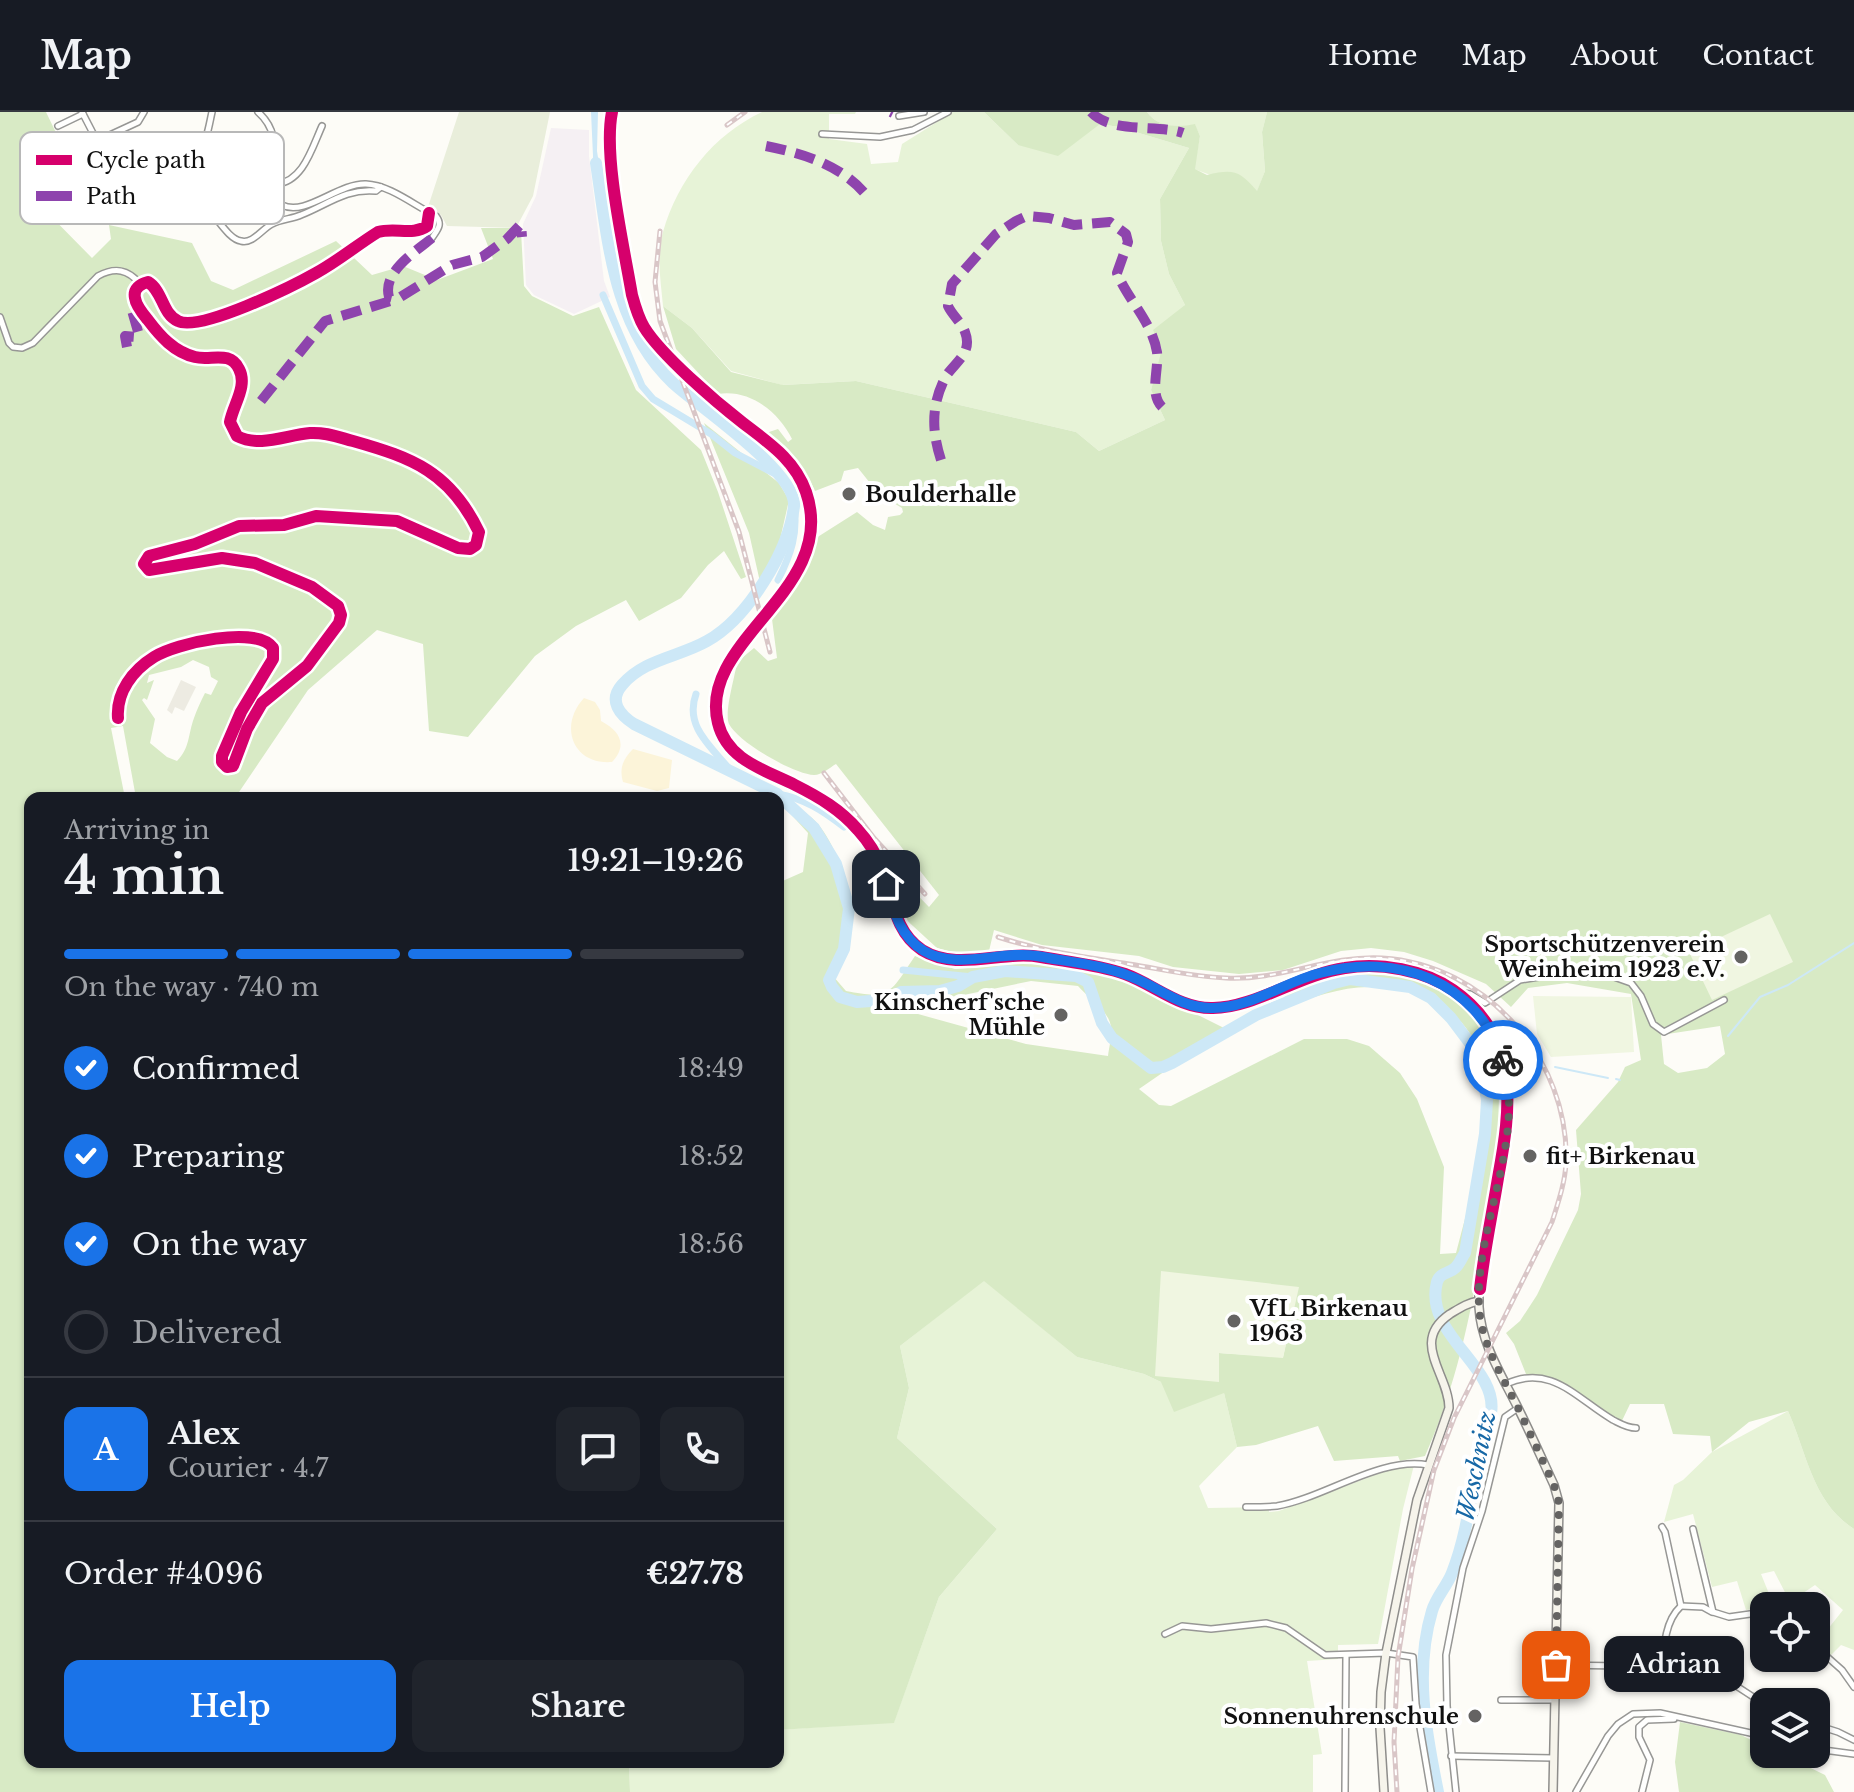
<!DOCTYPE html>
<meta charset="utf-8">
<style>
:root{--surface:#171b24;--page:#20242c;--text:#f1f3f6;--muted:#9ea1a6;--line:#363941;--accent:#1a73e8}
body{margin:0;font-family:"Libre Baskerville",serif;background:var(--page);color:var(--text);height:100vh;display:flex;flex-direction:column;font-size:30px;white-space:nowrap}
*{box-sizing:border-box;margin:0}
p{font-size:26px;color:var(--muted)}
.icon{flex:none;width:44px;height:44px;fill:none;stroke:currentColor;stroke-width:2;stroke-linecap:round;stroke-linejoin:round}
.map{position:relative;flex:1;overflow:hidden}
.panel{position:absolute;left:24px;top:680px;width:760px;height:976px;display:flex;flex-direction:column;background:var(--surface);border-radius:16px;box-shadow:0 2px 6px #0004}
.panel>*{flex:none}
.tools{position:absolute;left:1750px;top:1480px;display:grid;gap:16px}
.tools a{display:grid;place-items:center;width:80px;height:80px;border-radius:16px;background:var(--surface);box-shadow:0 2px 6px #0004;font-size:40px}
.pin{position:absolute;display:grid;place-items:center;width:68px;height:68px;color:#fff;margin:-34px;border-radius:16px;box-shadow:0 4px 12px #0006}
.courier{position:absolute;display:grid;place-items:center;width:80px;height:80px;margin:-40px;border:6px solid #1a73e8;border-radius:50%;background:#fff;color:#222;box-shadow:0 2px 10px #0007}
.bubble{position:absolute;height:56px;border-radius:16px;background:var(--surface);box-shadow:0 2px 6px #0004;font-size:26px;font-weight:600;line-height:56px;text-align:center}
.head em{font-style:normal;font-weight:600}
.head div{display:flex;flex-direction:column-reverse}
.head{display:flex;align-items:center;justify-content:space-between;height:136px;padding:0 40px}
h1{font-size:52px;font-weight:600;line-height:60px}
.bar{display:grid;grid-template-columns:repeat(4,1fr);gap:12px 8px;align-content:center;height:96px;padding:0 40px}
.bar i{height:10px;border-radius:6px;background:var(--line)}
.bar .on{background:var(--accent)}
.bar p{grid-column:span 4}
.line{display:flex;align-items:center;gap:20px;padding:0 40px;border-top:2px solid var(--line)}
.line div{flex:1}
.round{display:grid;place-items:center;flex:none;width:84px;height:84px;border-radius:16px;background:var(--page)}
ol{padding:0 40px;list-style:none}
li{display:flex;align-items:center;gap:24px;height:88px}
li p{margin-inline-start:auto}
li .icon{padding:8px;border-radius:50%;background:var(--accent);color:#fff;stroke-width:4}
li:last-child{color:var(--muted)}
li i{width:44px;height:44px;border:4px solid var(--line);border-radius:50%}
.action{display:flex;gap:16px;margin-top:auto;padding:16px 40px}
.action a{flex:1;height:92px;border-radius:16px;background:var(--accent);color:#fff;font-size:32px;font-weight:600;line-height:92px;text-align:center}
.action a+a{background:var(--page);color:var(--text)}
header{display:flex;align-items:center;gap:48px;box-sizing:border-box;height:112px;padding:0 40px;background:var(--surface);border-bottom:2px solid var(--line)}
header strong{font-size:38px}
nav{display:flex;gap:44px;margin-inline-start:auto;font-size:28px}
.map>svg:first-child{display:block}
.industrial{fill:#f5f0f3}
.green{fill:#e7f3d7}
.forest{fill:#d8eac5;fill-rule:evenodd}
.sand{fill:#fcf4d9}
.cemetery{fill:#e9eedb}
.pitch{fill:#f0f6e1}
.plaza{fill:#edebe2}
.water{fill:#cde8f7}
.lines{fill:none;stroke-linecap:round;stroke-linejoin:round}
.stream{stroke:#cde8f7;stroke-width:2}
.canal{stroke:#cde8f7;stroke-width:7}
.river{stroke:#cde8f7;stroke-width:12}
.street-casing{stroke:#979795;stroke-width:8}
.secondary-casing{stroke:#8e8d8b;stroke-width:10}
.street{stroke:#fffffe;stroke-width:5}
.secondary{stroke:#f6f4eb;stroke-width:7}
.rail-casing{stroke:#d9c6c7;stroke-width:5}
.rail{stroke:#fff;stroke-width:2;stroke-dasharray:6;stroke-linecap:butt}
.quiet{stroke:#8e44ad;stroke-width:10;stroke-dasharray:20 10;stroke-linecap:butt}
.cycleway-casing{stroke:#fff;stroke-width:17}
.cycleway{stroke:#d6006c;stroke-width:12}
.done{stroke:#646362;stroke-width:8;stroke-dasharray:0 14.4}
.route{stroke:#1a73e8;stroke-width:10}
.poi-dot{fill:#646362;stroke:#fff;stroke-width:3}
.labels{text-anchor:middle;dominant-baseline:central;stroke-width:8;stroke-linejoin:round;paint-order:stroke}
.poi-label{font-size:22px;font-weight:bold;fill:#111;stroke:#fff;text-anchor:start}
.water-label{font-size:24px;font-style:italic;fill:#1768a6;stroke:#fff}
.key{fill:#fff;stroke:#b8b8b8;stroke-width:2}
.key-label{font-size:22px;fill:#111}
</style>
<header>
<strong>Map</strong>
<nav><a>Home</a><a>Map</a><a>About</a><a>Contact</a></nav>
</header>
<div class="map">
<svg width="1854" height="1680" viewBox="0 0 1854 1680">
<rect width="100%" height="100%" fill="#fdfcf7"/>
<!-- industrial -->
<path class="industrial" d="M551 16 589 18V44L604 169 610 185 574 202 534 183 526 173 523 112 536 84Z"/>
<!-- green -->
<g class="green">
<path d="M762 0H856L855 2H829V27L867 32 871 52 898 50 902 32 953 0H984L1018 33 1100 12 1119 15 1189 36 1160 87 1161 129 1169 162 1185 193 1163 237 1151 278 1165 308 1099 339 1076 320 856 269 782 273 731 259 692 216 663 194C661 171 656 143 663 120 678 68 713 23 762 0Z"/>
<path d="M1147 0H1267L1262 20 1265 59 1257 80 1194 57 1200 24 1195 13C1178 16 1157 15 1147 0Z"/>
<path d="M984 1168 1077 1245 1144 1262 1161 1270 1224 1281 1237 1335 1199 1374 1208 1396 1269 1395V1400L1279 1399 1386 1359 1414 1353 1403 1397 1378 1532 1338 1533V1547L1307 1549 1322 1642 1313 1643V1680H630L629 1650H778V1618L894 1610 939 1485 997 1417 897 1326 909 1276 900 1234Z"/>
<path d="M1788 1299C1807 1341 1812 1390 1854 1417V1538L1841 1533 1830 1544 1816 1532 1843 1498 1815 1473 1790 1490 1774 1459 1761 1462 1774 1494 1746 1498 1737 1469 1712 1475 1693 1402 1664 1410 1674 1373 1683 1368 1712 1340Z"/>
</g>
<!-- forest -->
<g class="forest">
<path d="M0 0H46L59 27 81 37 32 85 92 146 111 127 109 113 192 131 211 169 233 178 336 129 372 163 403 154 437 168 493 147 481 116H516L521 119 524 174 532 184 573 204 599 195 636 278 701 338 718 380 746 465 741 467 724 439 708 453 681 486 639 509 626 488 576 514 535 544 468 625 429 619 423 532 377 518 308 578 235 686H136L123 614 111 616 125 686H30V1650H629L630 1680H0ZM193 548 209 555 211 565 218 569 211 583 205 581C201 589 197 597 194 606 188 622 190 636 177 649L167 645 150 631 155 607 142 588 144 586 147 588 154 568 147 571 149 563 181 555Z"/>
<path d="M984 0H1147C1157 15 1178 16 1195 12L1200 24 1195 57 1207 63C1233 57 1239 58 1257 79L1265 59 1262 20 1267 0H1854V1417C1812 1390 1807 1341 1788 1299L1749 1310 1712 1340 1710 1324 1673 1322 1664 1292H1630L1619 1315 1569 1274 1526 1262 1514 1232 1506 1221 1520 1209 1537 1183 1578 1098 1581 1082 1576 1018 1618 970 1625 955 1641 948 1631 882 1567 871 1528 876 1511 895 1486 872 1433 849 1404 840 1371 836 1341 839 1283 858 1239 862 1173 855 1139 844 1042 833 994 818 989 839 960 842 937 836 901 803 895 771 901 766 929 795 939 783 836 652C829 656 822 663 814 663 793 662 738 630 729 612 724 600 735 565 737 550L754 536 768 549 777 546 772 507C790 481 807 457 816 426L857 400 873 413 885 418 888 405 900 403 903 400 902 396 892 390 886 376 870 371 858 356 844 359 841 369 815 379C804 353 788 338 766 321L778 317 788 330 792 327C779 300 750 277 718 282L676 237 663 194 692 216 731 260 783 273 856 269 1076 320 1099 339 1165 308 1151 278 1162 237 1153 218 1185 193 1169 162 1161 129 1160 87 1189 36 1119 15 1100 12 1058 44 1018 33ZM1720 914 1725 942 1707 956 1678 961 1664 952 1661 923Z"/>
<path d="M704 311 779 371 789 388 779 432 760 470 749 421Z"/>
<path d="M778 688C793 693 805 698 816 710 832 726 851 773 849 797 848 820 840 842 833 864L846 879C891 888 890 881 915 844L955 857 1039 850 1113 863 1136 872 1226 917 1139 977 1159 993 1171 994 1304 927H1347L1369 934 1400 961 1417 987 1444 1055 1440 1142 1456 1141C1466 1102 1478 1062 1484 1022 1498 934 1461 877 1369 875 1340 875 1312 886 1285 894L1284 879C1301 873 1319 866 1337 863 1409 851 1477 879 1500 952 1506 971 1504 993 1503 1014 1482 1125 1472 1240 1425 1344L1400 1349 1398 1344 1334 1349 1318 1314 1256 1333 1237 1335 1224 1281 1174 1300 1161 1270 1144 1262 1077 1245 984 1169 900 1234 909 1276 897 1326 997 1417 939 1485 894 1611 778 1618V771L803 760 808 721ZM1031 869 1078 874C1088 886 1110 899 1111 916 1112 925 1109 936 1108 944L1026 932 918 902 920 892ZM1298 1175 1283 1245 1219 1241Z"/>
<path d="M1680 1610 1741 1623 1764 1634V1642H1782L1825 1663 1834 1680H1679L1675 1650Z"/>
</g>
<!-- sand -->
<g class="sand">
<path d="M584 586 595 590 600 598 601 609C620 619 628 633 612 650 573 653 558 614 584 586Z"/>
<path d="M633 637 672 648 669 676 657 679 623 670C619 656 623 647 633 637Z"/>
</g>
<!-- cemetery -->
<path class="cemetery" d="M459 0H550L533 84 516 116 447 114 441 103 428 95Z"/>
<!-- pitch -->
<g class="pitch">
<path d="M1770 802 1793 850 1712 888 1689 840Z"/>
<path d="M1533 884 1631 885 1634 940 1551 945 1537 922Z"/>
<path d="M1161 1159 1299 1175 1283 1246 1219 1241V1270L1155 1264Z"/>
</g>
<!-- plaza -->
<path class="plaza" d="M181 568 196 575 184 599 175 595 172 602 167 598Z"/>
<!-- water -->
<path class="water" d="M591 0H598L597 39 601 65 594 66Z"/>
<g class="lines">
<!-- stream -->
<g class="stream">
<path d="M1728 924 1760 885 1788 873 1854 831"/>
<path d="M1477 946 1492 947"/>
<path d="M1555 955 1608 966"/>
<path d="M1616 967 1620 968"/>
</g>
<!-- canal -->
<g class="canal">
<path d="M603 183 642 274 653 287 711 322 735 341 781 365"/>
<path d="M778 468C791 442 798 422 794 393"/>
<path d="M696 582C684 615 712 635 731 659"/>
<path d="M777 682C804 686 823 699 844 715"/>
<path d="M903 858 973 865"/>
</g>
<!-- river -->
<path class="river" d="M596 51C608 128 613 215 673 271 698 294 797 360 794 394 789 439 747 507 707 529 679 545 644 547 622 573 608 589 620 603 634 612L777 682 814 716 836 752 849 796 844 837 829 868 832 875 840 885 857 890 885 888 901 880 940 879 958 874 973 865 1005 859 1076 864 1088 870 1102 911 1112 926 1151 956 1163 955 1172 951 1256 903 1334 871 1350 867 1410 875 1431 886 1451 906 1472 934 1481 956 1487 988 1485 1022 1465 1141C1462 1145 1459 1153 1455 1156 1449 1162 1440 1160 1437 1170 1423 1222 1499 1255 1491 1301 1489 1315 1481 1328 1479 1342 1471 1382 1467 1423 1452 1461 1447 1474 1436 1485 1432 1499 1414 1559 1426 1621 1438 1680"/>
<!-- street casing -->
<g class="street-casing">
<g id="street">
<path d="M82 0 97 29"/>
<path d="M144 0 138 10 97 29 99 73 105 78C131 80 175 77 197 88 213 96 226 127 241 129 253 132 262 117 272 112 281 107 292 107 301 103 327 93 346 76 376 79L381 75"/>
<path d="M258 0C290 28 262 64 282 93 305 105 338 71 366 72 390 73 415 94 436 104 443 113 437 118 432 126"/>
<path d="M899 4 924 0"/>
<path d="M58 14 83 2"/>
<path d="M822 22 880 25 913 18 948 0"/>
<path d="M96 54C124 55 178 65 198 41 207 30 209 13 212 0"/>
<path d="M276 72C303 70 312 36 322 14"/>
<path d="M0 205 9 231 13 235 22 236 33 231 98 164C115 155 128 157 140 172"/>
<path d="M118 606C116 580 133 558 154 545 176 531 257 513 273 536V547L241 600 222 644V650L227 655 233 654 247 617 262 591 307 554 339 511 341 503 338 494 312 475 255 451 222 446 149 458 144 452 149 444 195 432 239 414 284 413 316 404 397 409 458 436 470 437 476 433 479 420C450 360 413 346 353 329 338 325 325 320 310 321 286 323 260 336 237 324L230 310C233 293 248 274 239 257 230 238 211 249 195 245 174 240 160 224 148 208 143 202 136 194 135 186 133 177 140 172 148 170 163 179 162 202 178 209 200 220 293 174 316 161 338 149 357 133 378 120 395 115 413 124 427 114L429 101"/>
<path d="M1457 880 1470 882 1485 891 1520 868 1551 863 1614 865 1631 871 1641 884 1653 912 1664 920 1724 888"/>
<path d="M1506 1272C1551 1251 1577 1287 1613 1308 1621 1312 1627 1316 1636 1316"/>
<path d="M1246 1395C1256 1395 1267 1395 1277 1394 1324 1386 1381 1344 1428 1353"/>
<path d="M1662 1415 1665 1420 1681 1494C1665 1509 1664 1533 1663 1554"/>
<path d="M1693 1417 1713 1500 1729 1505 1764 1500"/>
<path d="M1681 1494 1703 1495 1712 1500"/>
<path d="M1165 1522 1182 1514 1211 1517 1266 1511 1286 1516 1325 1543 1386 1541 1413 1545 1416 1592 1431 1680"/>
<path d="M1816 1535 1842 1558 1854 1575"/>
<path d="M1556 1553 1689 1555 1721 1564 1764 1592"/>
<path d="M1501 1588H1555"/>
<path d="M1816 1613 1838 1620 1854 1628"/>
<path d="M1816 1637 1854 1642"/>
<path d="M1451 1644 1554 1646"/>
<path d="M1345 1680 1346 1543"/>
<path d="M1456 1680 1447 1594 1446 1543 1463 1456 1482 1399 1505 1305 1518 1296"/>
<path d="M1576 1680 1608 1624 1618 1612 1633 1602 1660 1601 1764 1624"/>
<path d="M1642 1680 1650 1648 1639 1625V1615L1647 1608 1674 1607"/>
</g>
</g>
<!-- secondary casing -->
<g class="secondary-casing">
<g id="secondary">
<path d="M612 0C603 45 624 135 632 183 635 195 639 208 646 219 665 247 717 291 745 312 768 330 793 346 804 374 847 479 677 541 723 626 739 656 814 678 844 705 859 717 872 733 879 750 893 783 892 823 928 841 961 857 999 838 1034 844 1065 848 1099 852 1129 864 1156 874 1179 895 1209 896 1241 897 1272 878 1301 867 1360 845 1438 850 1480 903 1548 987 1475 1101 1479 1195 1481 1231 1501 1262 1517 1294 1530 1320 1542 1347 1554 1373L1559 1391 1553 1680"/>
<path d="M1384 1680 1380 1616 1381 1580 1386 1541 1417 1388 1449 1296C1449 1262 1409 1230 1450 1202 1460 1196 1467 1191 1479 1189"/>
</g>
</g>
<!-- street -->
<use href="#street" class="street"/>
<!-- secondary -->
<use href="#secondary" class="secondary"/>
<!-- rail casing -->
<g class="rail-casing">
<g id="rail">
<path d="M727 13 745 0"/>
<path d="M660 119 655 170 660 209 739 420 770 540"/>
<path d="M824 661 874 726 925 782"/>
<path d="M998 825C1041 839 1085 845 1129 852 1161 857 1194 865 1226 866 1279 869 1328 843 1382 846 1486 852 1570 948 1566 1051 1565 1071 1558 1091 1552 1110L1454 1306 1434 1358 1412 1457 1398 1545 1394 1630 1397 1680"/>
</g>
</g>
<!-- rail -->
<use href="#rail" class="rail"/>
<!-- quiet -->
<g class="quiet">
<path d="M891 0 893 1"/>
<path d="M1091 0C1111 22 1158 12 1183 21"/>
<path d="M766 34C805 42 842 53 868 85"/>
<path d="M432 126C415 140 382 160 389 185L397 187 452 153 482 145 507 127 521 112 522 125"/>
<path d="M127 235 125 224 138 225 139 223 131 195"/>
<path d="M261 289 325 209 394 188"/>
<path d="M941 348C932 320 931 295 944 268 951 252 974 243 965 220 962 211 952 203 948 194L952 172 996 122 1016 109 1027 104 1049 106 1074 113 1110 110 1126 122 1128 130 1117 161C1128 188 1152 210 1157 240 1159 258 1149 282 1162 295"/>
</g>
<!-- cycleway casing -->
<g class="cycleway-casing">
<g id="cycleway">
<path d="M612 0C603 45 624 135 632 183 635 194 638 205 644 215 661 243 716 290 743 311 769 331 795 348 806 380 840 478 697 528 718 611 727 648 765 658 795 673 819 685 841 698 858 718 868 729 876 741 881 755 893 784 893 819 922 838 957 860 1002 838 1041 845 1069 850 1099 853 1125 862 1155 873 1180 897 1213 896 1254 896 1301 862 1345 856 1380 850 1424 858 1453 878 1521 925 1511 996 1498 1066 1492 1103 1484 1140 1480 1177"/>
<path d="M118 606C116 580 133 558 154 545 176 531 257 513 273 536V547L241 600 222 644V650L227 655 233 654 247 617 262 591 307 554 339 511 341 503 338 494 312 475 255 451 222 446 149 458 144 452 149 444 195 432 239 414 284 413 316 404 397 409 458 436 470 437 476 433 479 420C450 360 413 346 353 329 338 325 325 320 310 321 286 323 260 336 237 324L230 310C233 293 248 274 239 257 230 238 211 249 195 245 174 240 160 224 148 208 143 202 136 194 135 186 133 177 140 172 148 170 163 179 162 202 178 209 200 220 293 174 316 161 338 149 357 133 378 120 395 115 413 124 427 114L429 101"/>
</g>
</g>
<!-- cycleway -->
<use href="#cycleway" class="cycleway"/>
</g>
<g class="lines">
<!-- done -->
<path class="done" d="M1503 948C1526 1028 1475 1114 1479 1194 1481 1232 1502 1263 1518 1296 1530 1321 1542 1347 1554 1373L1559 1391 1556 1553"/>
<!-- route -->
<path class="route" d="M886 772C893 797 899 824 924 839 958 859 1000 838 1037 844 1069 850 1103 853 1132 865 1158 875 1181 896 1211 896 1249 897 1284 870 1320 861 1397 840 1477 869 1503 948"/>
</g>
<!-- markers -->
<g class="poi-dot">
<circle cx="849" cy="382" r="8"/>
<circle cx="1741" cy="845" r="8"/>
<circle cx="1061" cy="903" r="8"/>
<circle cx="1530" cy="1044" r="8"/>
<circle cx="1234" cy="1209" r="8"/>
<circle cx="1475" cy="1604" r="8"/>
</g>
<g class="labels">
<!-- poi labels -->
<g class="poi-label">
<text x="865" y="382">Boulderhalle</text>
<text x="1725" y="832" text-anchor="end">Sportschützenverein<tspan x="1725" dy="25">Weinheim 1923 e.V.</tspan></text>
<text x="1045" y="890" text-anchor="end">Kinscherf'sche<tspan x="1045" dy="25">Mühle</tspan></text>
<text x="1546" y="1044">fit+ Birkenau</text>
<text x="1250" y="1196">VfL Birkenau<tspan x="1250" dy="25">1963</tspan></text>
<text x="1459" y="1604" text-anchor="end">Sonnenuhrenschule</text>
</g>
<!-- water labels -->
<g class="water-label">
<text transform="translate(1476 1354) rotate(-78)">Weschnitz</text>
</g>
</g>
<!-- legend -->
<rect x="20" y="20" width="264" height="92" rx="12" class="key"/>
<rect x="36" y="43" width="36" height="10" fill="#d6006c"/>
<rect x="36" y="79" width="36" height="10" fill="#8e44ad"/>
<g class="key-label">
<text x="86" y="56">Cycle path</text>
<text x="86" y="92">Path</text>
</g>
</svg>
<div class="tools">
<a><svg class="icon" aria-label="locate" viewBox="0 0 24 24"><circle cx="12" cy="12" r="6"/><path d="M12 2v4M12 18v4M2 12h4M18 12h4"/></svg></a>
<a><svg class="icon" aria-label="layers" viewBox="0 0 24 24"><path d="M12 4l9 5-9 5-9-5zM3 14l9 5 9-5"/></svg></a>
</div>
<div class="pin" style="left:1556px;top:1553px;background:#ea580c"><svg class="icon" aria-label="bag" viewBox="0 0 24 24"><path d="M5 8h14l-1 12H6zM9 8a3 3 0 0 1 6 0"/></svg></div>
<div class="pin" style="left:886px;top:772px;background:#1f2937"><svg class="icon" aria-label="home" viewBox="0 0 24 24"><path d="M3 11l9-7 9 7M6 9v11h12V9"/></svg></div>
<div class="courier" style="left:1503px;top:948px"><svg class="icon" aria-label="bike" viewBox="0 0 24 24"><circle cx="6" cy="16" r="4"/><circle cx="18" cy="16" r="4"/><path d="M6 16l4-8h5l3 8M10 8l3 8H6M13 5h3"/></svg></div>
<div class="bubble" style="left:1604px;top:1524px;width:140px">Adrian</div>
<section class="panel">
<div class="head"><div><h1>4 min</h1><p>Arriving in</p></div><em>19:21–19:26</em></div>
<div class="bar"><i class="on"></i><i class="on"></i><i class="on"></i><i></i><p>On the way · 740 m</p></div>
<ol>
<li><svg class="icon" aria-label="check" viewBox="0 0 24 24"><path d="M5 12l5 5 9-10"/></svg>Confirmed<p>18:49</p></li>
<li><svg class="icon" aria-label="check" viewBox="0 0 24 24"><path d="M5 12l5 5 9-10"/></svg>Preparing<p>18:52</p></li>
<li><svg class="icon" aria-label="check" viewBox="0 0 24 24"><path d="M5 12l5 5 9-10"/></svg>On the way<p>18:56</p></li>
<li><i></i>Delivered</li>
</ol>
<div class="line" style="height:144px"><b class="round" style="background:var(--accent);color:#fff">A</b><div><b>Alex</b><p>Courier · 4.7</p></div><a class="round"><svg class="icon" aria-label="chat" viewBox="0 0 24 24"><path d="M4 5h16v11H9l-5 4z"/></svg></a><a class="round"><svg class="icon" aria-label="phone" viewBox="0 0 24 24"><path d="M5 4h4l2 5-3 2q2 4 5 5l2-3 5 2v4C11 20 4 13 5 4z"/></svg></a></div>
<div class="line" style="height:104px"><div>Order #4096</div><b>€27.78</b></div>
<div class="action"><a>Help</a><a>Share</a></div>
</section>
</div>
